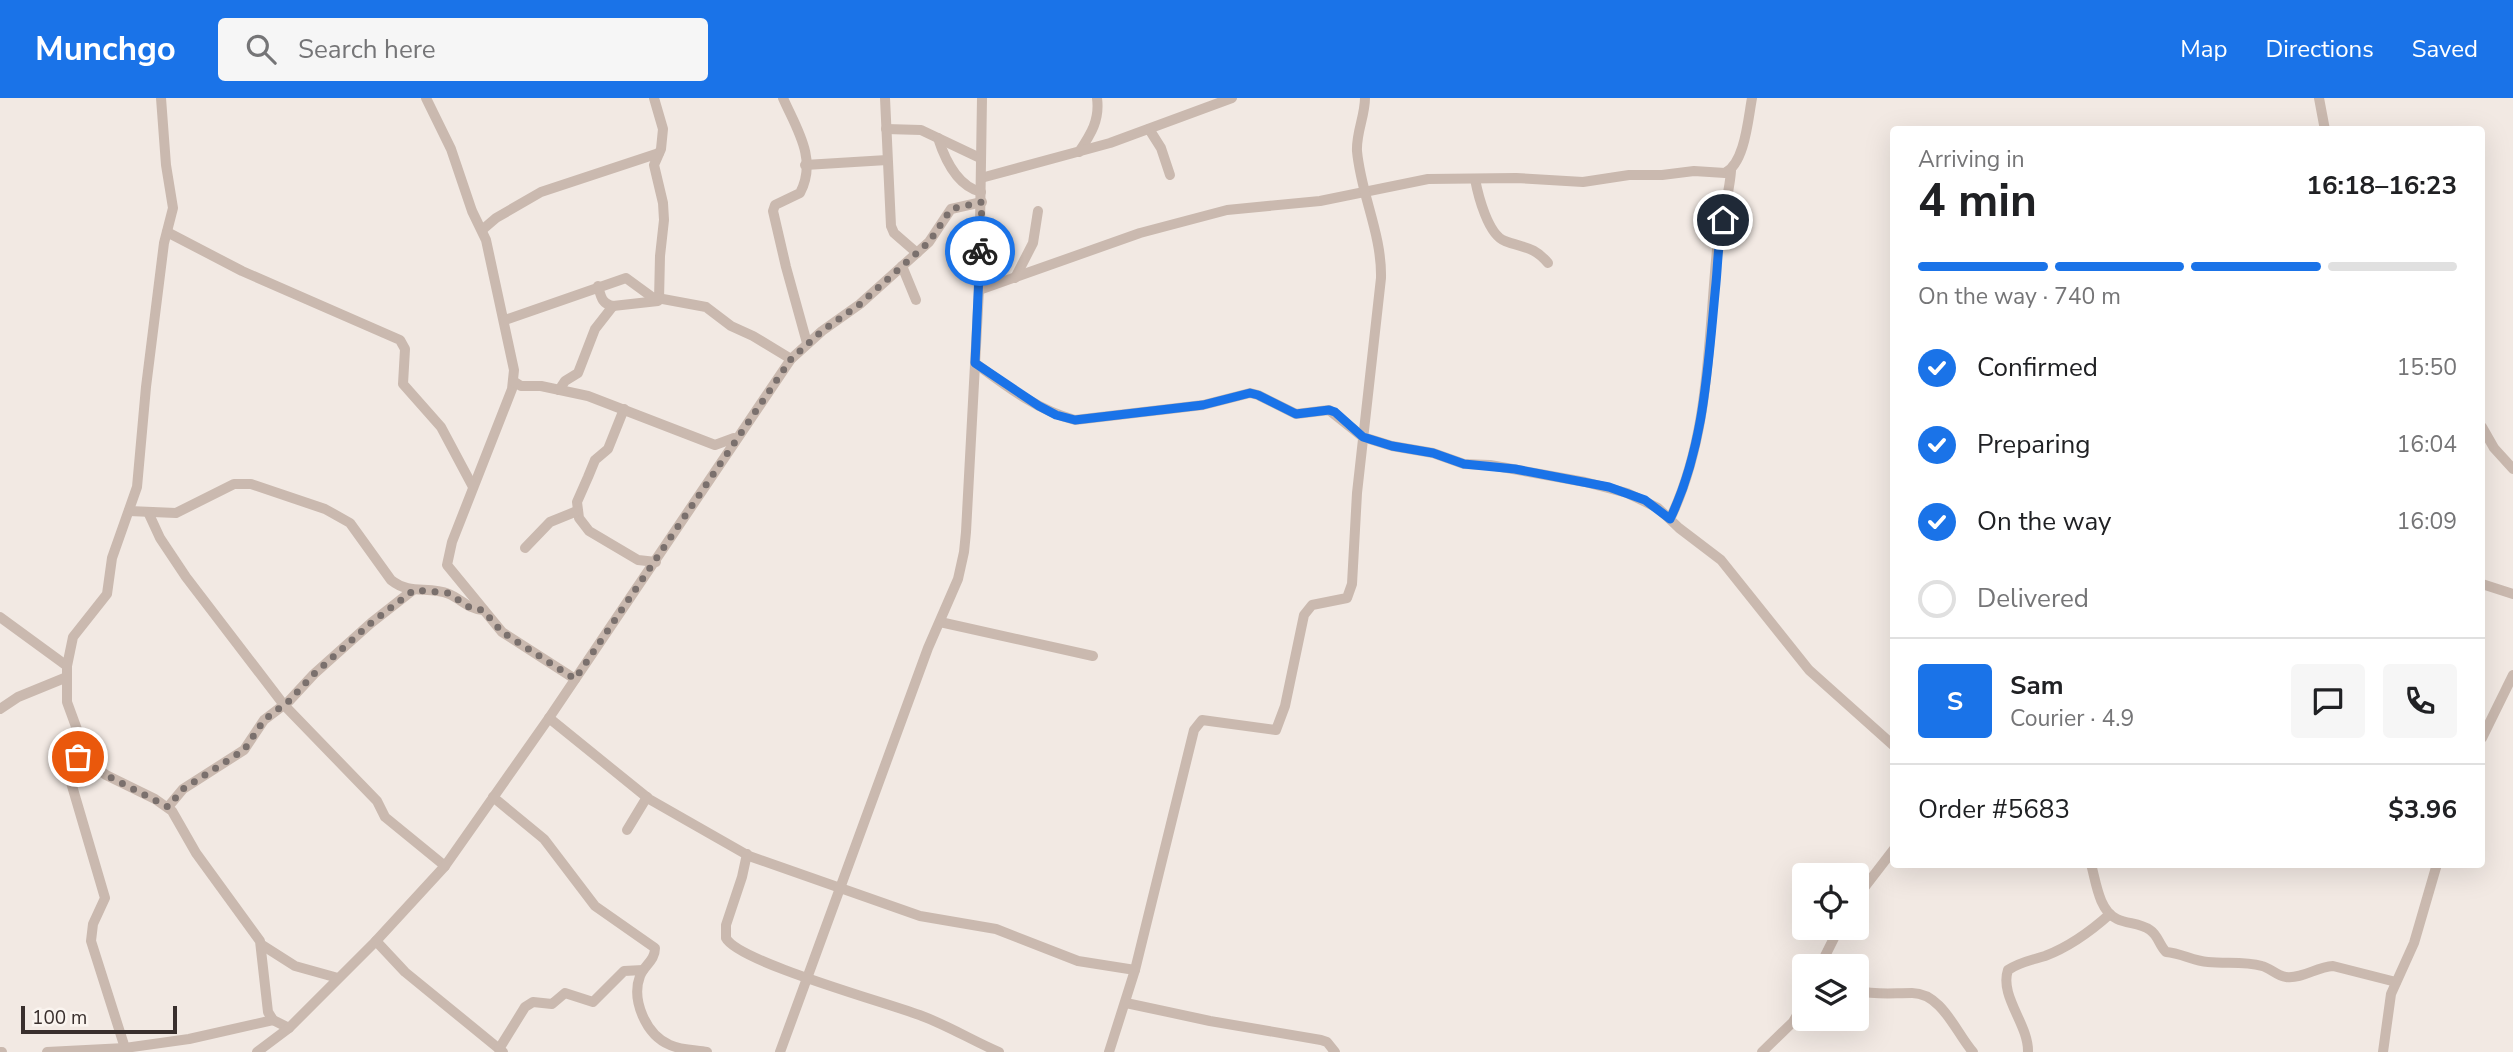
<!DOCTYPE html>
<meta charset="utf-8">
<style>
:root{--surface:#fff;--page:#f6f6f6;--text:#202124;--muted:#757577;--line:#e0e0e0;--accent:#1a73e8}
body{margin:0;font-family:"Nunito Sans",sans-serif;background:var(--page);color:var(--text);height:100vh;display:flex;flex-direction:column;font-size:26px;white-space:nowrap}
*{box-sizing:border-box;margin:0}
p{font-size:23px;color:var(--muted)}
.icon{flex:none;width:38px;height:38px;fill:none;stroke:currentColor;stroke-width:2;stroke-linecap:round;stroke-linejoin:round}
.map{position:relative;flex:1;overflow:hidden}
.side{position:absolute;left:1890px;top:28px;width:595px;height:742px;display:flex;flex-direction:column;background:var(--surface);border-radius:7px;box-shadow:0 7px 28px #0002}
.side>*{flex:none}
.tools{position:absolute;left:1792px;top:765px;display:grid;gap:14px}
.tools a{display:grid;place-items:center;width:77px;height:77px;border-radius:7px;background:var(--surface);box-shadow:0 7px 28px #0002;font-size:35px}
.scale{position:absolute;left:21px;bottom:18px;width:156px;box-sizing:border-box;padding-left:7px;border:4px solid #392f2d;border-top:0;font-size:19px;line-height:24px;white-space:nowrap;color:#392f2d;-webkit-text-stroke:5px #faf4ef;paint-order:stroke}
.pin{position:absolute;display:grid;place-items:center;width:60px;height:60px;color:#fff;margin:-30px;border:4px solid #fff;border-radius:50%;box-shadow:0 2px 7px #0007}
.courier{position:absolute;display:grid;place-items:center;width:70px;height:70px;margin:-35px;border:5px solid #1a73e8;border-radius:50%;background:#fff;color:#222;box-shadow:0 2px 9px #0007}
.summary em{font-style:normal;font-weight:700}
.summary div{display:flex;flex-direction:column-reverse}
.summary{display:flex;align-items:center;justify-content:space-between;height:119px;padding:0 28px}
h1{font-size:46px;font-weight:700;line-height:52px}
.bar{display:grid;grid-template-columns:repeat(4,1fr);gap:10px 7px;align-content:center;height:84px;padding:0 28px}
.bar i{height:9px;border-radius:5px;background:var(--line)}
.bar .on{background:var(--accent)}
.bar p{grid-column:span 4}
.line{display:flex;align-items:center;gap:18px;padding:0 28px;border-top:2px solid var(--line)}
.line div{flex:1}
.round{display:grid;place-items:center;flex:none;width:74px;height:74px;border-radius:7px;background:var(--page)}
ol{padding:0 28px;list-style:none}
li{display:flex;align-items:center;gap:21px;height:77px}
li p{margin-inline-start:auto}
li .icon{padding:7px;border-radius:50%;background:var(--accent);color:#fff;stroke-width:4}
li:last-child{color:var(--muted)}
li i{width:38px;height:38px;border:4px solid var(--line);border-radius:50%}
header{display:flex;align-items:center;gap:42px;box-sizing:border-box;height:98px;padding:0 35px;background:var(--accent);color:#fff}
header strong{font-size:33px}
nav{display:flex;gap:38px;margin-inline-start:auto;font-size:24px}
.search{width:490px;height:63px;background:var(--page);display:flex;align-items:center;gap:18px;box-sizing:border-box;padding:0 24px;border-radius:7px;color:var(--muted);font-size:26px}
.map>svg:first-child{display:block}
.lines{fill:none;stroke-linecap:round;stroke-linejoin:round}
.minor{stroke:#cab9af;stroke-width:10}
.done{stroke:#7a706d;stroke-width:7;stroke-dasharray:0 12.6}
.route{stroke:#1a73e8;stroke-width:9}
</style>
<header>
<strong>Munchgo</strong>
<div class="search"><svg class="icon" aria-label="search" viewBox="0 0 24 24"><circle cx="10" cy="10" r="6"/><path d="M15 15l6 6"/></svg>Search here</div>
<nav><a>Map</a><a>Directions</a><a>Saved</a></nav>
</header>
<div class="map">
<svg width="2513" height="954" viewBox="0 0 2513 954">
<rect width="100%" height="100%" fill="#f2e9e3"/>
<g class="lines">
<!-- minor -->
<g class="minor">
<path d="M426 0 451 51 472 113 486 142 514 272 512 291 452 444 447 467 502 534 575 581"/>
<path d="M654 0 663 31 661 51 654 67 663 105 664 122 660 158 659 202"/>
<path d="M783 0C796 30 818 61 800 95L775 107 773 113 786 169 807 245"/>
<path d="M885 0 891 128 894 135 917 155"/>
<path d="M2319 0 2325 32"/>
<path d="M886 31 921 32 980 60"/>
<path d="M1149 31 1161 50 1170 77"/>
<path d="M938 40C945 62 957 88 981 94"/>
<path d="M1079 54C1091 36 1100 22 1097 0"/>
<path d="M805 67 887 62"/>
<path d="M981 80 1110 45 1232 0"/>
<path d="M1475 81C1478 97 1488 137 1505 143 1523 150 1534 148 1548 165"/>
<path d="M482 132 496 120 541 94 659 55"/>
<path d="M167 134 242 173 400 242 405 251 403 286 441 329 473 389"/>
<path d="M902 168 916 202"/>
<path d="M1015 180 1033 145 1038 113"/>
<path d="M598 188C601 199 602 206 613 208L658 203"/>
<path d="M979 192 1140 135 1227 112 1320 103 1428 81 1516 80 1583 84 1629 77H1662L1694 73 1725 75C1745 65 1748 21 1752 0"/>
<path d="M505 222 626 180 652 199 706 209 731 228 753 238 791 261"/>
<path d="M975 265C1006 288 1037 312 1075 322L1203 307 1250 295 1258 297 1296 316 1329 312 1363 339 1392 348 1433 355 1464 366 1490 367 1585 384 1627 395 1658 410 1679 430 1721 462 1809 572 1894 648"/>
<path d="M513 283 521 288H541L588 298 715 347 734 340"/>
<path d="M559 292 565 283 578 275 595 231 613 208"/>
<path d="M624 311 608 351 595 362 588 379 577 404 579 420 589 433 638 462 656 464"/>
<path d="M2482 329 2494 350 2513 371"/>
<path d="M129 413 176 415 234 386H251L325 411 350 425 391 482C411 498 428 487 449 496 461 501 468 511 483 512"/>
<path d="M148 414 160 440 186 479 284 607 377 703 385 719 445 768"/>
<path d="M1670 421C1710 338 1708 242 1717 152 1720 125 1729 100 1731 73"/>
<path d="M525 450 550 424 577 413"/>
<path d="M2482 486 2513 496"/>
<path d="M0 519 67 568"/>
<path d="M940 524 1093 558"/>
<path d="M0 611 18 599 67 579"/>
<path d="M549 620 649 701 749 758 920 818 996 831 1078 863 1135 872"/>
<path d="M2482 640 2513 577"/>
<path d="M82 651 97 670 106 677 155 701 172 713 196 755 260 843 268 914 273 922 289 930"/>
<path d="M493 699 544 741 595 808 655 850C655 863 644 867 640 878 631 902 646 937 670 947 681 952 695 952 707 954"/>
<path d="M168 709 183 691 244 652 264 622 289 603 314 576 371 525 413 492"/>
<path d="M627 732 647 699"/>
<path d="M747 756 742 779 726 827V840C738 864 888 905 922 918 949 928 973 943 999 954"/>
<path d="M2091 766C2096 784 2099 813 2117 821 2128 826 2140 825 2150 832 2158 837 2159 847 2166 854 2181 855 2193 863 2208 864 2226 866 2244 863 2262 868 2270 870 2277 878 2286 879 2303 881 2316 869 2333 868L2396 884"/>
<path d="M1857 799 1894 751"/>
<path d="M376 843 405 874 503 954"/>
<path d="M262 847 295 868 338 880"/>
<path d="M1820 868 1839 830"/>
<path d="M1857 893C1877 897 1892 895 1912 895 1942 895 1956 935 1973 954"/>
<path d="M1126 905 1210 923 1321 942 1327 944 1335 954"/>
<path d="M125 950 91 843 93 826 105 800 70 681 82 645 67 604V568L73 539 107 496 112 460 137 389 146 289 164 145 173 110 166 67 161 0"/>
<path d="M499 951 525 909 533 904 552 906 565 895 593 904 624 873 643 872"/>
<path d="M0 954H2"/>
<path d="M47 954 125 950 189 941 273 922"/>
<path d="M257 954 289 930 376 843 445 768 549 620 791 261 822 233 860 206 929 144 951 111 982 104"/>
<path d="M780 954 928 550 958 481 964 454 966 434 979 192 982 0"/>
<path d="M1109 954 1135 872 1194 632 1202 622 1276 632 1285 608 1304 517 1312 507 1347 500 1352 486 1357 395 1381 180C1382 136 1361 97 1357 53 1356 35 1365 18 1365 0"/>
<path d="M1762 954 1793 924 1804 905"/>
<path d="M2028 954C2029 927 1999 898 2008 872 2020 864 2032 862 2045 858 2069 849 2091 833 2110 816"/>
<path d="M2383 954 2391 896 2414 845 2437 766"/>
</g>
</g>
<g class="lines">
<!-- done -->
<path class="done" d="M78 659 82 651 97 670 106 677 168 709 183 691 244 652 264 622 289 603 314 576 371 525 414 492 448 495 472 511 483 512 502 534 575 581 791 261 822 233 860 206 929 144 951 111 982 104 980 153"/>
<!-- route -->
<path class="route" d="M980 153 975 265 1039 308 1056 317 1075 322 1203 307 1250 295 1258 297 1296 316 1329 312 1335 314 1363 339 1392 348 1433 355 1464 366 1515 371 1609 389 1645 402 1670 421C1705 348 1708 265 1716 185 1718 164 1718 143 1723 122"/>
</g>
</svg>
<div class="tools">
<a><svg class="icon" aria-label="locate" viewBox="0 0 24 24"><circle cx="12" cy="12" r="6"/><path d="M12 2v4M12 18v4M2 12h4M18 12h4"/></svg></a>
<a><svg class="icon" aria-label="layers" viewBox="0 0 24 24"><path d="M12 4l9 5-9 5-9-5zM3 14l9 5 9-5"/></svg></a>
</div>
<div class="scale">100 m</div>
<div class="pin" style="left:78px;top:659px;background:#ea580c"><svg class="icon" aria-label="bag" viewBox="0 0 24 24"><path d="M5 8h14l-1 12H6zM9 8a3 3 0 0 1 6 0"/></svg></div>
<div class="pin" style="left:1723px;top:122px;background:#1f2937"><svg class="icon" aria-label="home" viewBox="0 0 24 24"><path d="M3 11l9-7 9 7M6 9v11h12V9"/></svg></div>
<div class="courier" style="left:980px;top:153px"><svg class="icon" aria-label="bike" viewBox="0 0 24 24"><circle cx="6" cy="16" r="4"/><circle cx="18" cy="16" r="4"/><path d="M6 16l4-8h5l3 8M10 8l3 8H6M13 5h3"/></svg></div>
<section class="side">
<div class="summary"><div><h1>4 min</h1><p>Arriving in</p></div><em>16:18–16:23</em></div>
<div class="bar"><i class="on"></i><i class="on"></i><i class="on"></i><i></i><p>On the way · 740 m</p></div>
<ol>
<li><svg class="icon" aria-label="check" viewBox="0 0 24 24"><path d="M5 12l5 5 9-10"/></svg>Confirmed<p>15:50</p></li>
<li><svg class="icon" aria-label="check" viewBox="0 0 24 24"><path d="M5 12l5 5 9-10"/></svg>Preparing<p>16:04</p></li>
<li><svg class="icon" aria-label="check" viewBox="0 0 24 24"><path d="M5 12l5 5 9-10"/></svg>On the way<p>16:09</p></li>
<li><i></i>Delivered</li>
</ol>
<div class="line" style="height:126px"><b class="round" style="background:var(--accent);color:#fff">S</b><div><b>Sam</b><p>Courier · 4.9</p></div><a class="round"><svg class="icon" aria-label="chat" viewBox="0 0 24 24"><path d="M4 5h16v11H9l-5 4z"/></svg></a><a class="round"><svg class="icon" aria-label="phone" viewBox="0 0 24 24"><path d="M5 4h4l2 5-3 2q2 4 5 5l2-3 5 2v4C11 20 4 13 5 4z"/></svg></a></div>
<div class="line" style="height:91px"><div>Order #5683</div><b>$3.96</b></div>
</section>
</div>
